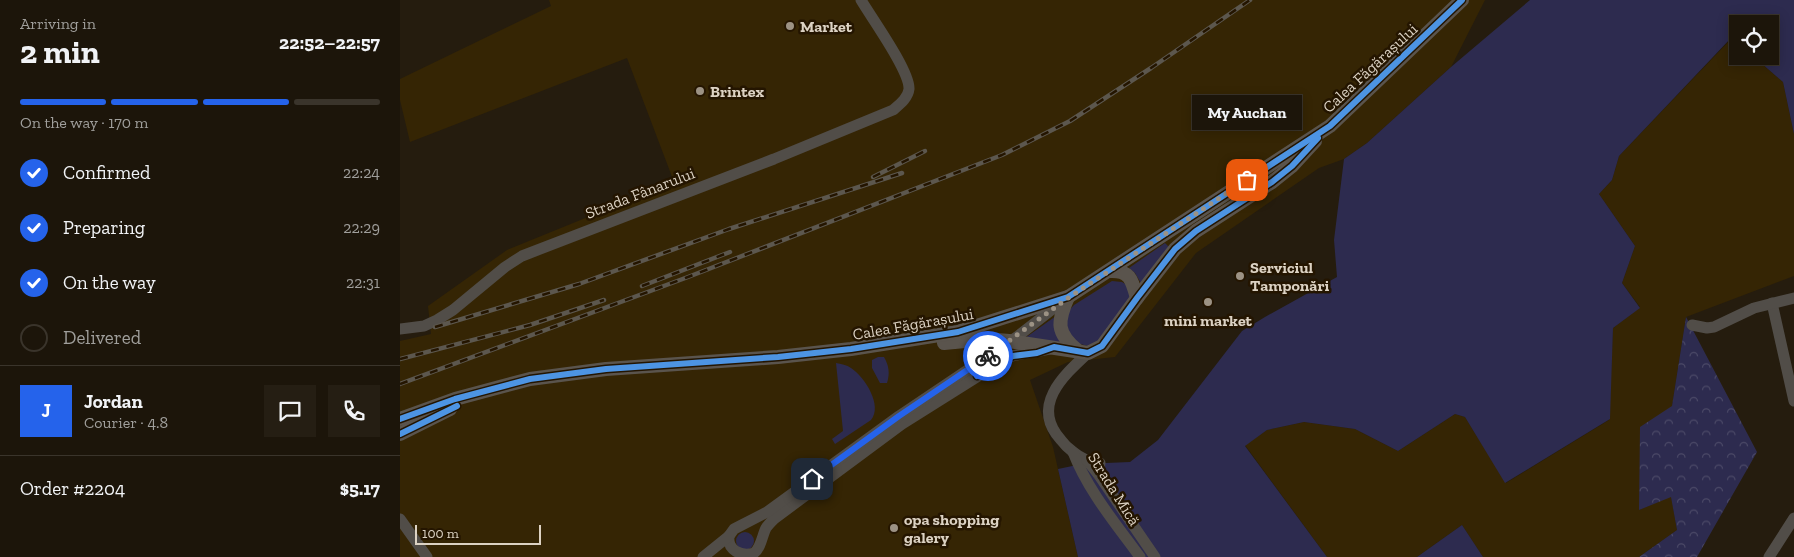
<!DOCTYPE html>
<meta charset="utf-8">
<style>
:root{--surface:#1c150a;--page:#251e13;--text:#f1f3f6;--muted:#a09f9c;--line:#3a342b;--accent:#2563eb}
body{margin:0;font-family:"Zilla Slab",serif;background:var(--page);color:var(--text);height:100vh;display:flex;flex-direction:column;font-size:19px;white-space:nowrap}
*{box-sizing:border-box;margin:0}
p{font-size:16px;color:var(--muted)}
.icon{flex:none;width:28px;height:28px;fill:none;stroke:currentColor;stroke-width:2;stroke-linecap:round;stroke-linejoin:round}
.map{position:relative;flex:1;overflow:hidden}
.details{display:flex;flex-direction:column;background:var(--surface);width:400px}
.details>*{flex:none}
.controls{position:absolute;left:1329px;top:15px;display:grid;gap:10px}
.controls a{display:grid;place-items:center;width:50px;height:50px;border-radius:0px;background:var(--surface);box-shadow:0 2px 12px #0003,0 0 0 1px var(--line);font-size:25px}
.scale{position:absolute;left:15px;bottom:12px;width:126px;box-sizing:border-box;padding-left:5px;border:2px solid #dcd2c3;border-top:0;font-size:14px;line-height:18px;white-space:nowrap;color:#dcd2c3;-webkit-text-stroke:4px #241500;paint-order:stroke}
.pin{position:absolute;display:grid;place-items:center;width:42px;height:42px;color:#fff;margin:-21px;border-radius:10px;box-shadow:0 2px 8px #0006}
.courier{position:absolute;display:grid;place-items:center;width:50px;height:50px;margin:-25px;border:4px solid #2563eb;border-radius:50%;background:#fff;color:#222;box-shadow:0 1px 6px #0007}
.bubble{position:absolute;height:35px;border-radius:0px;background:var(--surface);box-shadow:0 2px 12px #0003,0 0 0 1px var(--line);font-size:16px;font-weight:800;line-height:35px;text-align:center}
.summary em{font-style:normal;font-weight:800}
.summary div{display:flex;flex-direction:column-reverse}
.summary{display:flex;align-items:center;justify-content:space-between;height:85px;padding:0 20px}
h1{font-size:32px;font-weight:800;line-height:38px}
.bar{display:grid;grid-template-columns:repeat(4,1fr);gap:8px 5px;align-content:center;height:60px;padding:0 20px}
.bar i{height:6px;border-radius:4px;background:var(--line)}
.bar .selected{background:var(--accent)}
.bar p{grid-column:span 4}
.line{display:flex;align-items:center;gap:12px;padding:0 20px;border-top:1px solid var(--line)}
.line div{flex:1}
.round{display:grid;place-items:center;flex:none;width:52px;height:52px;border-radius:0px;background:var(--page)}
ol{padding:0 20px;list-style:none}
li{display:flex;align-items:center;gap:15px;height:55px}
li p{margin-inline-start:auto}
li .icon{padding:5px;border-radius:50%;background:var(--accent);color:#fff;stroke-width:4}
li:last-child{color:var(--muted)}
li i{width:28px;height:28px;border:2px solid var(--line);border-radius:50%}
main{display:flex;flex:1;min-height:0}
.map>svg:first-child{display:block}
.built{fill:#352504}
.grass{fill:#2d2b4f}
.forest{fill:url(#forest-crowns)}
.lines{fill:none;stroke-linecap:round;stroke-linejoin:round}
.minor{stroke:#514d48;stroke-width:11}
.major{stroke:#5a544d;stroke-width:14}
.rail-casing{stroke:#5c574e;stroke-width:4.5}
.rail{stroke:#241500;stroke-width:2.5;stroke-dasharray:8;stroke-linecap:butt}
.cycleway-casing{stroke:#241500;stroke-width:9}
.cycleway{stroke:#4d94e3;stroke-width:6}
.done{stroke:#9c9284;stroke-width:5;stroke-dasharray:0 9}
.route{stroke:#2563eb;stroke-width:6}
.poi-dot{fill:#9c9284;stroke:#241500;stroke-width:2}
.labels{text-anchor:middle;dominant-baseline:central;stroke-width:5;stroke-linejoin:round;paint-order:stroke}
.poi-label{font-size:16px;font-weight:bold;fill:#dcd2c3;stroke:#241500;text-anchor:start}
.street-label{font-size:16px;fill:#dcd2c3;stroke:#241500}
</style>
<main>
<section class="details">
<div class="summary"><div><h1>2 min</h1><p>Arriving in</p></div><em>22:52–22:57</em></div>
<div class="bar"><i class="selected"></i><i class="selected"></i><i class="selected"></i><i></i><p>On the way · 170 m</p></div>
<ol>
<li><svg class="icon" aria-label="check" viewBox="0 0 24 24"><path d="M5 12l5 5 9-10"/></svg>Confirmed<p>22:24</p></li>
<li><svg class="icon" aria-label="check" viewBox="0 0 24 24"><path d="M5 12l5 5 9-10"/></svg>Preparing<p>22:29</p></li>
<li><svg class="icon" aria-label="check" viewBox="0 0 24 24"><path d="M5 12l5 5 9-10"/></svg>On the way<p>22:31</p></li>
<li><i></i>Delivered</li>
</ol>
<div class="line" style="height:90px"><b class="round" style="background:var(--accent);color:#fff">J</b><div><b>Jordan</b><p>Courier · 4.8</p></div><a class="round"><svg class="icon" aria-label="chat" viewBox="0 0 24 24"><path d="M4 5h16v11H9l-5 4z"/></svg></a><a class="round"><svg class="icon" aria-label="phone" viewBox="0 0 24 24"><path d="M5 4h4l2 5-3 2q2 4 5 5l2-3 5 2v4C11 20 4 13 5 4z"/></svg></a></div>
<div class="line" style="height:65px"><div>Order #2204</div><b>$5.17</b></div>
</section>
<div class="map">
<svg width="1394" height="557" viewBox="0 0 1394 557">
<defs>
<pattern id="forest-crowns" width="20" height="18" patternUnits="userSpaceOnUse" patternTransform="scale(1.25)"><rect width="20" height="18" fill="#2d2b4f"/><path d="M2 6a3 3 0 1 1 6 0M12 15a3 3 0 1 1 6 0" fill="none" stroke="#4b4967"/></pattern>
</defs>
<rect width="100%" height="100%" fill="#251c0e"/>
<!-- built -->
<g class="built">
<path d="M149 0H1085L1051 67 967 143 944 159 919 168 796 253 715 357 668 362 630 380 653 447 678 557H0V341L31 334 28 306 107 250 274 182 227 58 10 142 0 100V79L151 6Z"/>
<path d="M1332 38 1337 43 1338 56H1353L1383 82 1394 134V276L1286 317 1272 406 1239 510 1271 496 1277 530 1239 557H1083L1062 525 1017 557H927L845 445 867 430 904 422 955 429 998 451 1055 414 1065 417 1106 483 1209 420 1213 328 1240 307 1222 283 1235 246 1199 194 1212 180 1219 156Z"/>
</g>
<!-- grass -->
<g class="grass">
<path d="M1130 0H1394V134L1383 82 1353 56H1370V24H1338L1337 43 1331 38 1219 156 1212 180 1199 194 1235 246 1222 283 1240 308 1213 328 1210 419 1105 483 1065 417 1055 414 998 451 955 429 904 422 867 430 845 446 927 557H678L658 469 682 464 730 462 758 440 842 331 865 317 937 277 934 240 944 159 967 143 1051 67Z"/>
<path d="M765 243 769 247 742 285 735 273 729 268Z"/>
<path d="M712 281 722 282 727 285 730 298 700 342 688 346 676 343 668 336 665 315 674 305Z"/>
<path d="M656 316 664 343 625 338Z"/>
<path d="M478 357H484C489 366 490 373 487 383H480L472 368V360Z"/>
<path d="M436 363C441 364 447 365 451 368 465 377 483 406 471 420L435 444 432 439 443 431Z"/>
<path d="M1062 525 1083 557H1017Z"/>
<circle cx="345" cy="541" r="9"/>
</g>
<!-- forest -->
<path class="forest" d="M1286 317 1357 452 1297 557H1239L1277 530 1271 497 1239 510 1240 427 1272 406Z"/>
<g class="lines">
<!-- minor -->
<g class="minor">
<path d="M1372 303 1394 401"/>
<path d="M1292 325 1307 328 1314 327 1354 308 1394 298"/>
<path d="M0 329 24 326 37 320 53 310 105 267 122 256 374 159 493 110C500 104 508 98 509 89 510 71 471 17 461 0"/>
<path d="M688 353C663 376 630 406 661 440 664 444 668 448 672 451 677 456 684 458 688 462 692 466 695 470 698 474"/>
<path d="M673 452C688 491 716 524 740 557"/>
<path d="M687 461 700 463 698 474 755 557"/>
<path d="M0 519 27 557"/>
<path d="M329 536C327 550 341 557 354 553 361 548 362 536 366 528 368 525 371 522 374 519L502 424 607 358C621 352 638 353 653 348"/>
<path d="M303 557 329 536 334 529 367 512 499 416 618 336 663 301"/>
<path d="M1369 557 1394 518"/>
</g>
<!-- major -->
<g class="major">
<path d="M710 271C730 270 732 280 737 298"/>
<path d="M668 297C657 322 656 333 678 351"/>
<path d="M544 343 586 339 609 341 688 353 702 346 737 298 775 249 796 231 872 182 892 166 915 141"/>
<path d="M0 419 55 399 130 379 206 369 378 357 451 349 558 332 668 297 930 126 1062 0"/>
<path d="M0 434 50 409"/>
</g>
<!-- rail casing -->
<g class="rail-casing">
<g id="rail">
<path d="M473 177 525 151"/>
<path d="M242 286 330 252"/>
<path d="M35 327 179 284 329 229 502 173"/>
<path d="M0 359 130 325 204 300"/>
<path d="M0 384 288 277 602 155 670 121 751 68 850 0"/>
</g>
</g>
<!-- rail -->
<use href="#rail" class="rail"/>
<!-- cycleway casing -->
<g class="cycleway-casing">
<g id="cycleway">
<path d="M577 376 613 356 637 353 654 347 688 353 702 346 737 298 775 249 796 231 872 182 892 166 918 138"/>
<path d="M0 419 55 399 130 379 206 369 378 357 451 349 558 332 668 297 930 126 1062 0"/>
<path d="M0 434 57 406"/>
</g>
</g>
<!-- cycleway -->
<use href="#cycleway" class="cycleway"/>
</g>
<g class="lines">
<!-- done -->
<path class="done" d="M588 356 668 298 847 180"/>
<!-- route -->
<path class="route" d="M412 479 499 416 588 356"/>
</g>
<!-- markers -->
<g class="poi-dot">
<circle cx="390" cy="26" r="5"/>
<circle cx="300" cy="91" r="5"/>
<circle cx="840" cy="276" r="5"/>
<circle cx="808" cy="302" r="5"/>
<circle cx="494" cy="528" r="5"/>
</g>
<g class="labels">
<!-- poi labels -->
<g class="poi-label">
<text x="400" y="26">Market</text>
<text x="310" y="91">Brintex</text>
<text x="850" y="267">Serviciul<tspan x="850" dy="18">Tamponări</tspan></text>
<text x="808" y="320" text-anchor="middle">mini market</text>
<text x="504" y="519">opa shopping<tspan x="504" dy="18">galery</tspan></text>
</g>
<!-- street labels -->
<g class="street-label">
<text transform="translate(970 68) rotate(-43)">Calea Făgărașului</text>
<text transform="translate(240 193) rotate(-21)">Strada Fânarului</text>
<text transform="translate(513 324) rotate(-10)">Calea Făgărașului</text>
<text transform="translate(714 489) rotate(58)">Strada Mică</text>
</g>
</g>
</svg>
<div class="controls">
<a><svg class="icon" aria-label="locate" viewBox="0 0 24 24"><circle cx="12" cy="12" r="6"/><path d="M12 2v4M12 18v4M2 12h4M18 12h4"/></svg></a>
</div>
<div class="scale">100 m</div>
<div class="pin" style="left:847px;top:180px;background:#ea580c"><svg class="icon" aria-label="bag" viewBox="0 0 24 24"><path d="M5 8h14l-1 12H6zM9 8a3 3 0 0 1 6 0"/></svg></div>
<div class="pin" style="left:412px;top:479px;background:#1f2937"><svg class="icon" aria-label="home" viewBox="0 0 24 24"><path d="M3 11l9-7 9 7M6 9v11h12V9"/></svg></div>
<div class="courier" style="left:588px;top:356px"><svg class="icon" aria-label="bike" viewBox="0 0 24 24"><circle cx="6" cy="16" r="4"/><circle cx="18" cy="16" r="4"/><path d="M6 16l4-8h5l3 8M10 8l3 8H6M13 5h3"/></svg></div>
<div class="bubble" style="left:792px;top:95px;width:110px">My Auchan</div>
</div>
</main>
